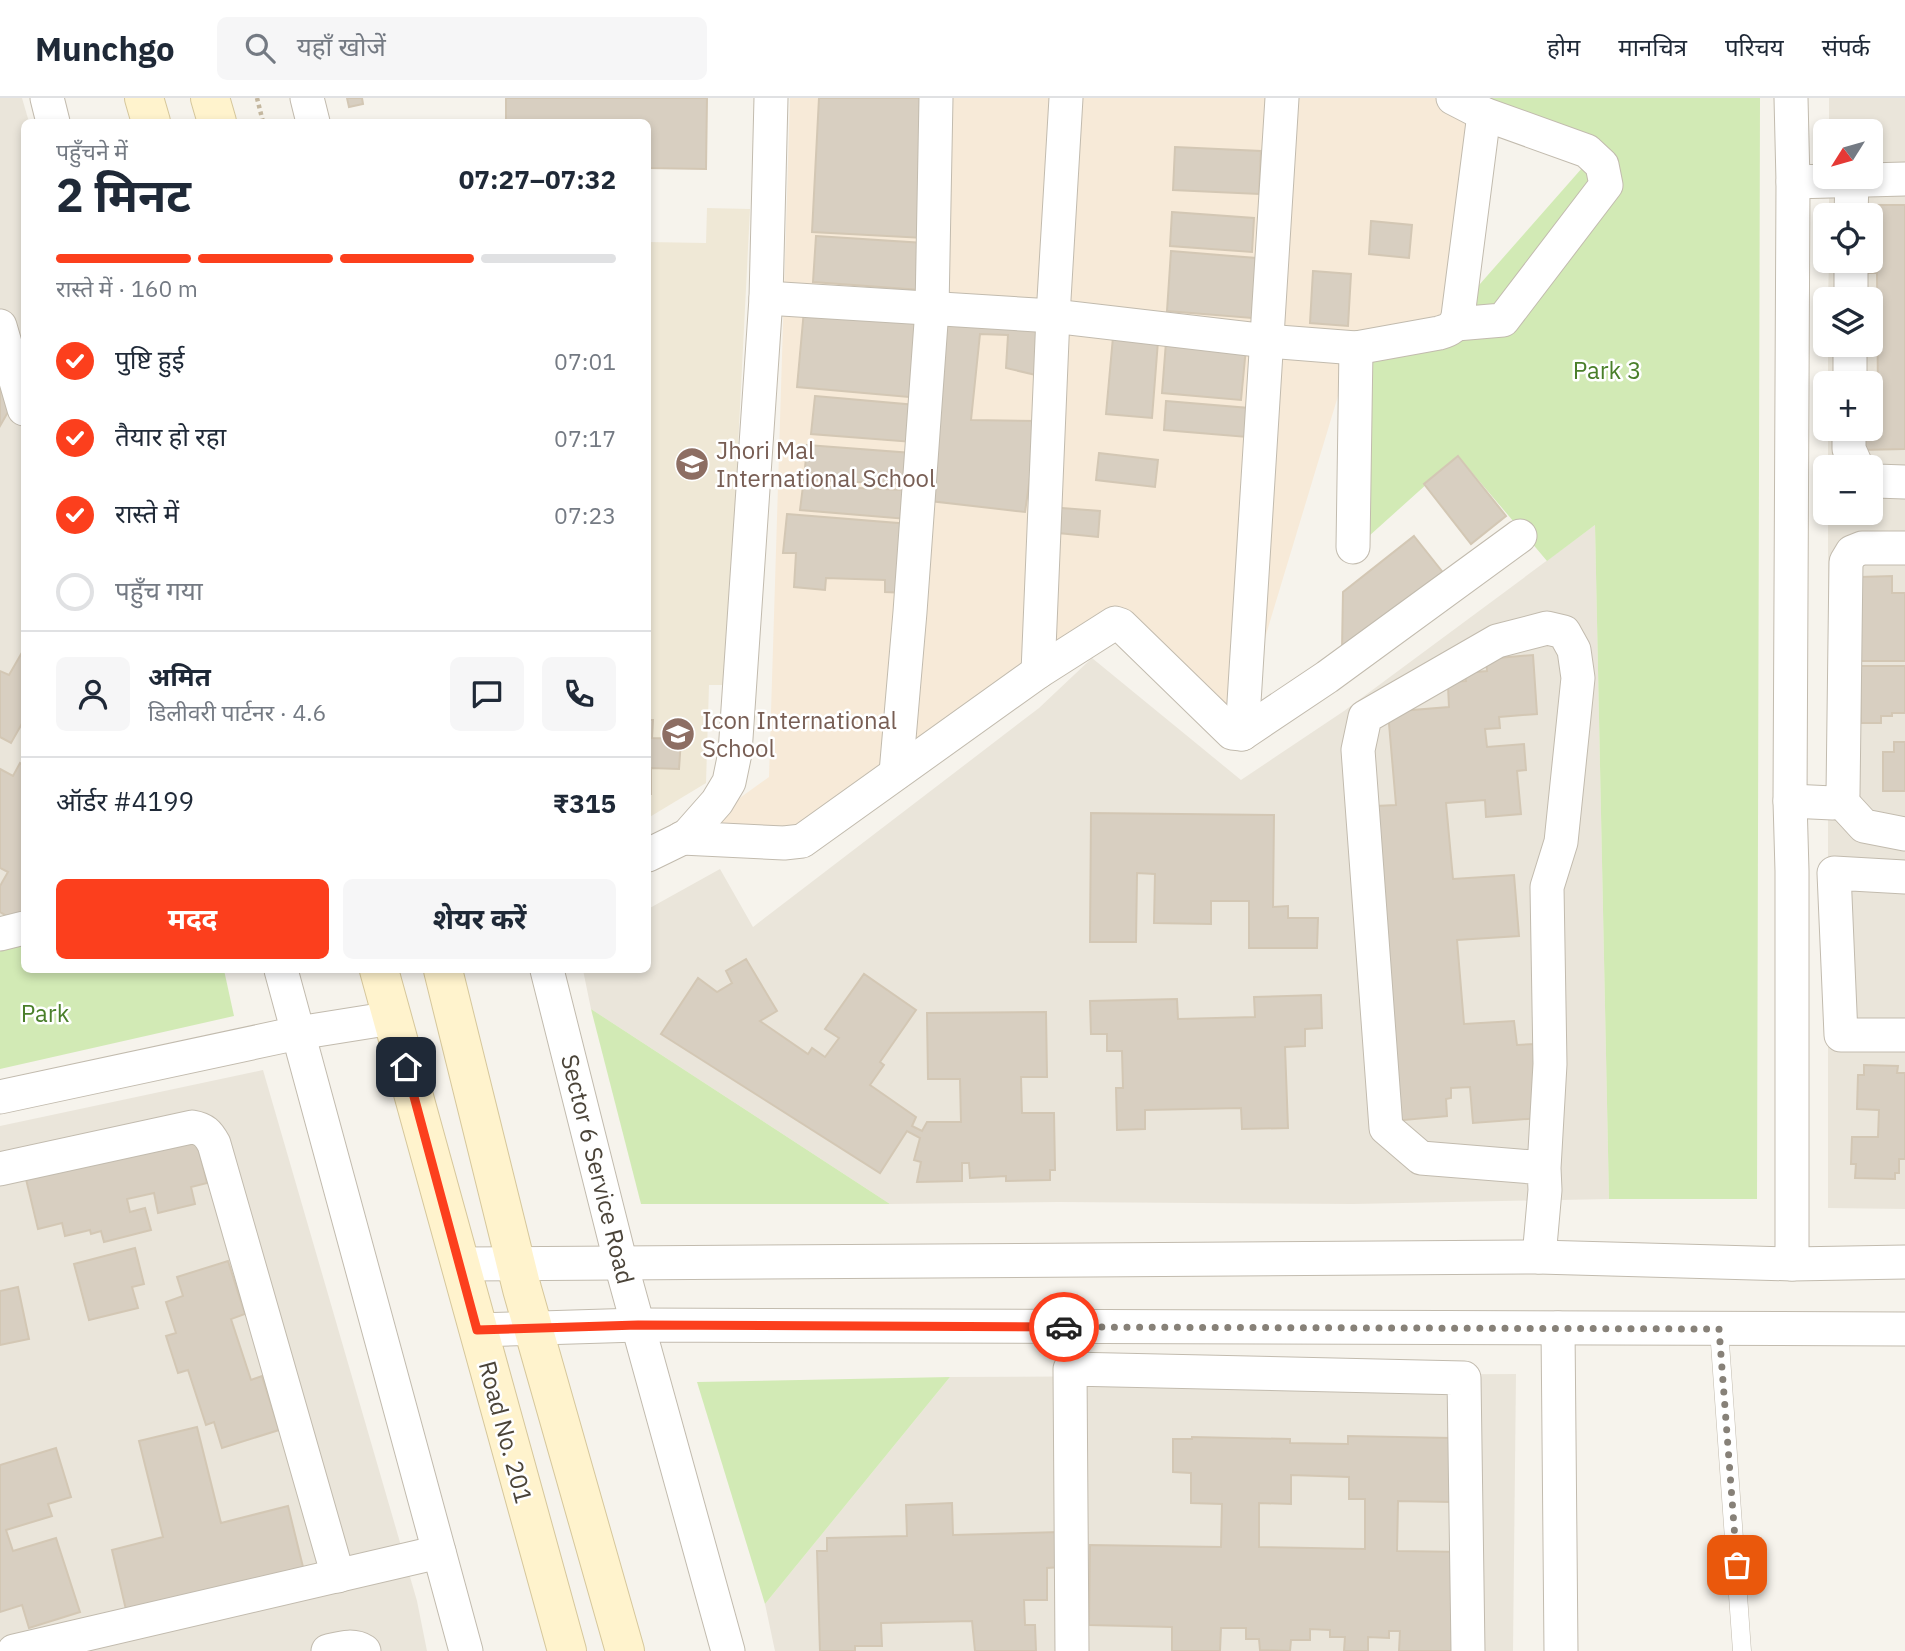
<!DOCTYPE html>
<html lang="hi">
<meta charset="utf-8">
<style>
:root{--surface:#fff;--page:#f6f6f7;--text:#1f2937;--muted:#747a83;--line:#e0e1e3;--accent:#fc3f1d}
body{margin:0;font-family:"IBM Plex Sans","Noto Sans Devanagari",sans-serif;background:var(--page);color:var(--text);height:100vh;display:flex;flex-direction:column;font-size:26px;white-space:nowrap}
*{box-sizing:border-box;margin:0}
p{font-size:23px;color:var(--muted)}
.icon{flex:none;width:38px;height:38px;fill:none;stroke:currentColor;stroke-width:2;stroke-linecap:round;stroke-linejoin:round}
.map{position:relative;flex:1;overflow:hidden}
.drawer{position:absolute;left:21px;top:21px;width:630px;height:854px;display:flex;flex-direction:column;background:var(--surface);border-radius:10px;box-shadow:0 4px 10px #0003}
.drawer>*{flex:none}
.needle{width:46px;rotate:233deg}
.controls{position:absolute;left:1813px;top:21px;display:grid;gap:14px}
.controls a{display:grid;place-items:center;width:70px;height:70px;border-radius:10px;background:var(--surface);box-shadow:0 4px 10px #0003;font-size:35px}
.pin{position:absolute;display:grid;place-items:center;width:60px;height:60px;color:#fff;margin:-30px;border-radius:14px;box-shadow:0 4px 10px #0006}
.courier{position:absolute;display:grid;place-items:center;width:70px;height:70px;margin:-35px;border:5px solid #fc3f1d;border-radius:50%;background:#fff;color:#222;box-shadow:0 2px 9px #0007}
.headline em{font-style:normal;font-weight:700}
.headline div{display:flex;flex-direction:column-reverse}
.headline{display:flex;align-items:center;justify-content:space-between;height:119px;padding:0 35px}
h1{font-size:46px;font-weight:700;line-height:52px}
.bar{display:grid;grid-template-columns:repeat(4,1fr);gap:10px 7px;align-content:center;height:84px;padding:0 35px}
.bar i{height:9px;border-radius:5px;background:var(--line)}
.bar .selected{background:var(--accent)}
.bar p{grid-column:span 4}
.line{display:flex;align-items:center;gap:18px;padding:0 35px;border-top:2px solid var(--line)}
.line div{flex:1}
.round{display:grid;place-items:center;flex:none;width:74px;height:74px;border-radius:10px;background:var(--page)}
ol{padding:0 35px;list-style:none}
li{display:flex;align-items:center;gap:21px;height:77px}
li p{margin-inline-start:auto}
li .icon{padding:7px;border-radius:50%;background:var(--accent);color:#fff;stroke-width:4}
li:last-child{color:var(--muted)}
li i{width:38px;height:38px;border:4px solid var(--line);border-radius:50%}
.button{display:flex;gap:14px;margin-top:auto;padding:14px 35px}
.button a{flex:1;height:80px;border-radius:10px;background:var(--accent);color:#fff;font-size:28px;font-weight:700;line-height:80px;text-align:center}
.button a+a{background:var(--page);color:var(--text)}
header{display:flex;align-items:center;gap:42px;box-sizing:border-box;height:98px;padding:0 35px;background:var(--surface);border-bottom:2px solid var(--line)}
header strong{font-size:33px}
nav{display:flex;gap:38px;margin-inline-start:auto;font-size:24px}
.search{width:490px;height:63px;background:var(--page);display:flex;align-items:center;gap:18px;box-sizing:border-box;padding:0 24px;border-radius:10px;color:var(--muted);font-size:26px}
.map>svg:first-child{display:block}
.residential{fill:#eae5da}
.commercial{fill:#f7ead8}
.education{fill:#efe8d6}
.green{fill:#d2eab5}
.building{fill:#d8cfc1;stroke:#d3c7b4;stroke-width:2;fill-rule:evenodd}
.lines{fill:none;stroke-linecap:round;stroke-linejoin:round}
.service-casing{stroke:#c2bbae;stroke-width:19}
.minor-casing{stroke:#c2bbae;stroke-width:35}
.secondary-casing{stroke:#d6c79b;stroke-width:40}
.path{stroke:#c4b79f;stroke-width:4.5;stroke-dasharray:3.5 3.5;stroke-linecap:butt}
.service{stroke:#fff;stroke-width:18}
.minor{stroke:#fff;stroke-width:33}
.secondary{stroke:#fff3cd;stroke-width:38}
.done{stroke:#878178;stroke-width:7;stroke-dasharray:0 12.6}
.route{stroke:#fc3f1d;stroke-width:9}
.labels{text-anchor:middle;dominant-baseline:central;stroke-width:5;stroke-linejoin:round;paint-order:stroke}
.park-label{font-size:24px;fill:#4a7f2a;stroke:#fff}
.education-label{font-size:24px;fill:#785e54;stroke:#fff;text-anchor:start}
.street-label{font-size:24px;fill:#4b4439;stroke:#fff}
</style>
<header>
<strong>Munchgo</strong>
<div class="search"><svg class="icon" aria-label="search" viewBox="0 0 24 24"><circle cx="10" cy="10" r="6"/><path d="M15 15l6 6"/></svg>यहाँ खोजें</div>
<nav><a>होम</a><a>मानचित्र</a><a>परिचय</a><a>संपर्क</a></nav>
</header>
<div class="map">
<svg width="1905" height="1553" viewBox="0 0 1905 1553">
<rect width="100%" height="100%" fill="#f6f3ec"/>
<!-- residential -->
<g class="residential">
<path d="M0 0H22L29 24H24V847L0 853Z"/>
<path d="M1829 0H1905V1111L1828 1110V415H1871V369H1828V331H1871V285H1828V247H1871V201H1828L1829 163H1871V117H1829V79H1871V33H1829Z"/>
<path d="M1595 427 1609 1101 1353 1106 1058 1104 890 1106 591 911 583 872H648V811L720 771 753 829 1039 610 1092 560 1241 682 1344 613Z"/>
<path d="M263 972 417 1503 427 1553H0V1028Z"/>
<path d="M1516 1276 1513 1553H775L765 1506 950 1279Z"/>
</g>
<!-- commercial -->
<path class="commercial" d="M790 0H1454L1484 16 1460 244 1354 245 1236 636 1115 528 803 735 687 738 769 679Z"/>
<!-- education -->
<path class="education" d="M707 110 750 111 726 587H709L706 685 648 720V144L706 145Z"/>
<!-- green -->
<g class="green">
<path d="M1474 0H1760L1757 1101H1609L1595 427 1547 463 1458 358 1349 456 1365 261 1465 203 1590 61Z"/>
<path d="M24 847V872H224L234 918 0 971V853Z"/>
<path d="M591 911 890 1106H641Z"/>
<path d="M950 1279 765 1506 697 1284Z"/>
</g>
<!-- building -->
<g class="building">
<path d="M347 0H362L363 6 349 9Z"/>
<path d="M506 0H707L706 71 648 70V24H506Z"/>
<path d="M819 0H931L924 140 812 134Z"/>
<path d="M1175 49 1261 53 1259 96 1173 92Z"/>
<path d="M1853 107H1905V351L1860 352V331H1871V300H1878L1877 175H1853V163H1871V117H1853Z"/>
<path d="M1172 114 1254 120 1252 154 1170 148Z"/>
<path d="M1371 123 1412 127 1409 160 1369 156Z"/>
<path d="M816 138 924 145 921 192 813 184Z"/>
<path d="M1171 153 1256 160 1252 220 1167 213Z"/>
<path d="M1313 173 1351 176 1348 228 1310 225Z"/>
<path d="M804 212 926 223 920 300 797 289Z"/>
<path d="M942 225 1043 229 1040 278 1006 270 1008 237 980 236 971 322 1038 323 1025 414 930 403Z"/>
<path d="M1113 239 1158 243 1152 320 1106 316Z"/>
<path d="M1166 244 1246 250 1241 302 1162 295Z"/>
<path d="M0 291 16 300 0 328Z"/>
<path d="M815 298 916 307 913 344 811 336Z"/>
<path d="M1166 303 1249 310 1247 339 1164 332Z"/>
<path d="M807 347 912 355 911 386 804 382Z"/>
<path d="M1099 355 1158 362 1155 389 1096 382Z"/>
<path d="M1458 358 1506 418 1471 446 1424 386Z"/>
<path d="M803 388 909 392 907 421 800 412Z"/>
<path d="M1049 409 1100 413 1098 439 1048 434Z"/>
<path d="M787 416 910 426 907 495 885 494V482L826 480 825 492 794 489 796 455H783Z"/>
<path d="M1414 438 1445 477 1342 553 1343 494Z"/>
<path d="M1892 478V495H1905V563H1860V479Z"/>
<path d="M24 551V622L11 645 0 639V573L9 577Z"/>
<path d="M1533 557 1537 616 1499 619 1500 630 1485 631 1487 649 1524 646 1526 672 1517 673 1521 716 1486 719 1485 702 1446 705 1453 781 1514 777 1519 838 1457 842 1464 926 1514 923 1517 947 1535 946 1541 1020 1473 1025 1470 989 1451 990V1000L1446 1001 1447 1018 1393 1023 1376 708 1396 707 1388 614 1449 609 1448 588 1451 584 1466 583 1465 575 1487 573 1486 561Z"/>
<path d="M1860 568H1905V615H1892V618H1881V625H1861Z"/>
<path d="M648 622H653L652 640 681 641 679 671 651 670V696H648Z"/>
<path d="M1894 644H1905V693H1883V654H1894Z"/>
<path d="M20 665 24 668V820L21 826 0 814V788L8 774 0 770V671L13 678Z"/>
<path d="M1091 715 1274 717 1273 809 1288 808V820H1318L1317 850H1249V803H1211V826L1154 825 1155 776 1137 775 1136 844H1090Z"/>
<path d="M746 861 777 913 760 923 808 956 812 950 825 959 839 940 825 931 864 876 916 912 880 964 884 967 870 987 916 1019 912 1028 922 1033 927 1024H961L960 981H928L927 915 1046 914 1047 979H1021L1022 1015H1054L1055 1072H1050V1082L1006 1083V1078L970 1080 969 1065H962V1083L917 1084 921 1064 914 1062 920 1040 907 1033 880 1075 661 936 698 880 717 894 732 885 726 873Z"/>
<path d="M1321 897 1322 930 1305 931V948L1285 949 1288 1030 1242 1031 1241 1010 1145 1012V1031L1117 1032 1116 990H1123L1122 953H1107V936H1091L1090 903 1177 901 1178 921 1255 919 1254 899Z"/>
<path d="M1864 967 1898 968 1897 975H1905V1061H1899V1075H1895V1081L1855 1080 1856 1066H1851L1852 1039H1878L1879 1012 1857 1011 1858 977H1864Z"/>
<path d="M195 1036 207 1085 191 1089 195 1106 158 1115 154 1095 127 1101 130 1114 145 1110 151 1132 104 1144 101 1133 91 1136 90 1132 65 1138 62 1125 38 1131 25 1077Z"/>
<path d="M135 1150 144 1186 132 1189 138 1210 89 1222 74 1166Z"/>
<path d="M228 1163 245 1216 231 1221 251 1282 262 1278 279 1332 222 1350 214 1324 206 1327 188 1272 178 1275 166 1238 176 1235 166 1204 183 1198 177 1179Z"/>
<path d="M18 1189 29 1241 0 1247V1193Z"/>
<path d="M197 1329 221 1425 288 1408 303 1469 127 1516 112 1452 163 1439 139 1343Z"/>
<path d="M1348 1338 1451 1340V1404L1398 1403 1397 1453 1462 1454 1461 1553H1399L1400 1533H1389V1540L1368 1539V1553H1344L1345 1539H1330V1532L1310 1531V1542H1291L1290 1553 1260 1552 1259 1541H1246V1530H1221L1220 1553H1172V1529L1089 1527 1090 1447 1221 1449 1222 1406 1191 1405V1375L1173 1374V1341H1192V1339L1290 1341V1345L1348 1346ZM1291 1377 1349 1379V1401H1365V1451L1259 1449V1405L1291 1406Z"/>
<path d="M56 1350 71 1399 48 1406 52 1418 6 1432 13 1453 56 1440 80 1514 29 1530 22 1507 0 1514V1367Z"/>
<path d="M952 1405 953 1437 1060 1434 1061 1469 1047 1470V1502H1024L1025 1527H1035L1036 1553H975L972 1523 881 1525 882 1548H855V1553H820L817 1453H827V1440L907 1438 906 1407Z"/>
</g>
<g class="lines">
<!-- service casing -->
<g class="service-casing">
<path id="service" d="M1719 1231 1742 1553"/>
</g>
<!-- minor casing -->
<g class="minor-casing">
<g id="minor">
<path d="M47 0 53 24"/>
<path d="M307 0 313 24"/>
<path d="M1453 0 1484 16 1587 53 1602 67 1606 87 1503 222 1456 226"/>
<path d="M1791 0 1793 84 1790 703 1792 773V1166"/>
<path d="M1793 84 1905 81"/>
<path d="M1851 117 1852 82"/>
<path d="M766 200 1053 218 1267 243 1356 250 1439 235C1450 232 1455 229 1458 218L1484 16"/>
<path d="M1851 201V163"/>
<path d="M0 228 24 311"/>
<path d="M1850 285V247"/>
<path d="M1849 331V351L1857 369"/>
<path d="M1871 381 1876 383 1905 384"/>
<path d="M1353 449 1356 250"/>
<path d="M1038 574 1053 218 1066 0"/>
<path d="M1242 636 1282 0"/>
<path d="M896 675 910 514 932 211 936 0"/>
<path d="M1790 703 1833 705 1841 703 1843 696 1846 464 1852 454 1862 450H1905"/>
<path d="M1841 703 1864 728 1905 736"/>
<path d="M682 740 784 745 802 743 1038 574 1115 525 1121 527 1232 635 1242 636 1327 579 1520 438"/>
<path d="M648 757 687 738 717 704 729 684 735 655 766 200 771 0"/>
<path d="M1905 779 1834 775 1841 937H1905"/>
<path d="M0 836 24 830"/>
<path d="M281 872 466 1553"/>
<path d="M547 872 621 1166 728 1553"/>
<path d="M0 999 298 935 392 920"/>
<path d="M0 1071 192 1029C204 1031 208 1035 214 1046L338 1478"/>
<path d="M1539 1159 1545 1092 1544 1070 1550 966 1547 789 1561 744 1578 580 1574 552 1564 534 1547 530 1497 543 1365 619 1358 652 1386 1030 1421 1060 1544 1070"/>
<path d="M459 1166 1539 1159 1792 1166 1905 1164"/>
<path d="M1558 1230 1561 1553"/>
<path d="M477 1232 638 1227 1905 1231"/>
<path d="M14 1553 439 1454"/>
<path d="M328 1553C341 1550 353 1546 364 1553"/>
<path d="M1072 1553 1070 1271 1464 1280 1468 1553"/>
</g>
</g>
<!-- secondary casing -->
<g class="secondary-casing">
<g id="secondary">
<path d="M144 0 151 24"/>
<path d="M210 0 217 24"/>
<path d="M379 872 567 1553"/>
<path d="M443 872 522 1191 625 1553"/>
</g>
</g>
<!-- path -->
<path class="path" d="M257 0 263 24"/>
<!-- service -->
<use href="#service" class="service"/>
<!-- minor -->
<use href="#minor" class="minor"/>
<!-- secondary -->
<use href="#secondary" class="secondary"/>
</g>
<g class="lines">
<!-- done -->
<path class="done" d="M1064 1229 1719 1231 1737 1467"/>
<!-- route -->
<path class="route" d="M406 969 477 1232 638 1227 1064 1229"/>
</g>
<!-- icons -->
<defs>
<g id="school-disc" transform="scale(1.75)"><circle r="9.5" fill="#8d6e63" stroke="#fff"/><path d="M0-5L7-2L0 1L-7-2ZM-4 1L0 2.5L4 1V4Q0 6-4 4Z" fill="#fff"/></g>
</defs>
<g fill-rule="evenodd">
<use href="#school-disc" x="692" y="366"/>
<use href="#school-disc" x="678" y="636"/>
</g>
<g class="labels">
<!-- park labels -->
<g class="park-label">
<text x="1607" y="272">Park 3</text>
<text x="45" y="915">Park</text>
</g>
<!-- education labels -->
<g class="education-label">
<text x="716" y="352">Jhori Mal<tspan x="716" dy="28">International School</tspan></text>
<text x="702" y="622">Icon International<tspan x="702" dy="28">School</tspan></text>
</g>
<!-- street labels -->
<g class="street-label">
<text transform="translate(598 1071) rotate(76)">Sector 6 Service Road</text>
<text transform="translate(506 1334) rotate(75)">Road No. 201</text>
</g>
</g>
</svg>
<div class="controls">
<a><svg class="needle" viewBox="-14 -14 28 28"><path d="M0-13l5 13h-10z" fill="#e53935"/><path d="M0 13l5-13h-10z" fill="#747a83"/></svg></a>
<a><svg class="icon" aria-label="locate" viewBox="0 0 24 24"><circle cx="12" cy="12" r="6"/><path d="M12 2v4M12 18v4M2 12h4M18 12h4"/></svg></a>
<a><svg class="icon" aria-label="layers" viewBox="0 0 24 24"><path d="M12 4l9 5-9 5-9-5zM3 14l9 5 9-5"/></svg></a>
<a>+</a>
<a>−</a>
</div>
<div class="pin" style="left:1737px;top:1467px;background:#ea580c"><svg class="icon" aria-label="bag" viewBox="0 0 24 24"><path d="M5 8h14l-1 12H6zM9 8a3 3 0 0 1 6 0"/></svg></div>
<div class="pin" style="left:406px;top:969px;background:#1f2937"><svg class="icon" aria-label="home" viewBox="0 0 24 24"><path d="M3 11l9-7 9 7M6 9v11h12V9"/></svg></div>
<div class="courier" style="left:1064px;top:1229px"><svg class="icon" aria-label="car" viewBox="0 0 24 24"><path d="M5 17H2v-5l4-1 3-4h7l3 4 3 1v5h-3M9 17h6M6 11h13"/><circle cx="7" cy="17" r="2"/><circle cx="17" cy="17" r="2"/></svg></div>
<section class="drawer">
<div class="headline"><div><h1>2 मिनट</h1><p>पहुँचने में</p></div><em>07:27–07:32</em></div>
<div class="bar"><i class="selected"></i><i class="selected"></i><i class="selected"></i><i></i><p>रास्ते में · 160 m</p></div>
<ol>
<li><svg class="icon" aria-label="check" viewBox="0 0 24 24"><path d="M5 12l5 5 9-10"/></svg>पुष्टि हुई<p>07:01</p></li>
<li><svg class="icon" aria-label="check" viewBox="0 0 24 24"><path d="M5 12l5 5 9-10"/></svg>तैयार हो रहा<p>07:17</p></li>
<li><svg class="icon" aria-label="check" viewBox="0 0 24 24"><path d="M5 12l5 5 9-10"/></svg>रास्ते में<p>07:23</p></li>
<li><i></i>पहुँच गया</li>
</ol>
<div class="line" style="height:126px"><a class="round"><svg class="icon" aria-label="person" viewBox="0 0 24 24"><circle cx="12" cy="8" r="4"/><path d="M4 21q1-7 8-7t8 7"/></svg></a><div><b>अमित</b><p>डिलीवरी पार्टनर · 4.6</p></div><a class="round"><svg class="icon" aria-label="chat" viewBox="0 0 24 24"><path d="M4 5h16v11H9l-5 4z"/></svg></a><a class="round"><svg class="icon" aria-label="phone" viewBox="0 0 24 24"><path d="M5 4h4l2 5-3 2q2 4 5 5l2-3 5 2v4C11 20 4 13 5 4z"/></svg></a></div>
<div class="line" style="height:91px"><div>ऑर्डर #4199</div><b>₹315</b></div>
<div class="button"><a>मदद</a><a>शेयर करें</a></div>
</section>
</div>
